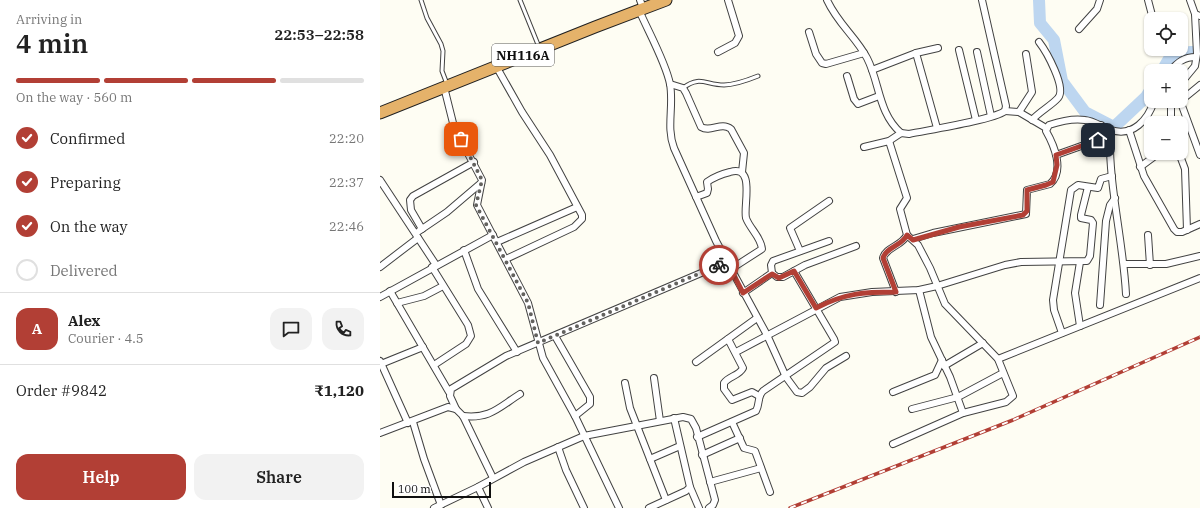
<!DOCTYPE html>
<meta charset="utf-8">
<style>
:root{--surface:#fff;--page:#f2f2f2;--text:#222;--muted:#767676;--line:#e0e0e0;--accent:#b23f35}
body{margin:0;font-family:"IBM Plex Serif",serif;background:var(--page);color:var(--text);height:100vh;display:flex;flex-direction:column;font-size:15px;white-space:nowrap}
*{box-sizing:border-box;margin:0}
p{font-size:13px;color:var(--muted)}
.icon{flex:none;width:22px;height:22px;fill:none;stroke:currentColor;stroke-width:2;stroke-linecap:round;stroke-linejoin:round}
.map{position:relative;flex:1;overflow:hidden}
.drawer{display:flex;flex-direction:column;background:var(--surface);width:380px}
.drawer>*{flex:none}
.buttons{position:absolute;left:764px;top:12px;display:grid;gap:8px}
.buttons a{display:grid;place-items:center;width:44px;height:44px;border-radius:8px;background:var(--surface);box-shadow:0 1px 3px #0004;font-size:20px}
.scale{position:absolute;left:12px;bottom:10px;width:99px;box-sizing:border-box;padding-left:4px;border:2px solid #0f0f0f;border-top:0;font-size:11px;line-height:14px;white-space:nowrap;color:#0f0f0f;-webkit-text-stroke:3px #fff;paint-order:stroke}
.pin{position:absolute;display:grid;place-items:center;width:34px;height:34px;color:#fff;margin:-17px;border-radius:8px;box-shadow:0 2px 6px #0006}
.courier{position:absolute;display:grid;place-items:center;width:40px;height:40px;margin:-20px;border:3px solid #b23f35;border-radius:50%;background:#fff;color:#222;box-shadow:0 1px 5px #0007}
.overview em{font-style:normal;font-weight:600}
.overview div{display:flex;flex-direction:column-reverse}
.overview{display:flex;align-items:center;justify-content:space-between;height:68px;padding:0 16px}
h1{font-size:26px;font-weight:600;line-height:30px}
.bar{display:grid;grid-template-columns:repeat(4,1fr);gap:6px 4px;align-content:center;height:48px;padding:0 16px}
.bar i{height:5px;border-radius:3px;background:var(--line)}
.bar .current{background:var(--accent)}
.bar p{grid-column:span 4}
.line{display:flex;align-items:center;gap:10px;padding:0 16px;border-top:1px solid var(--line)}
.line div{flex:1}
.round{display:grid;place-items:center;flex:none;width:42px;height:42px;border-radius:12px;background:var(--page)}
ol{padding:0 16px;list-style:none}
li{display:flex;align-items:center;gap:12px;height:44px}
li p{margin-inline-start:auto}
li .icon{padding:4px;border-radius:50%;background:var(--accent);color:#fff;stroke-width:4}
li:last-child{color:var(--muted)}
li i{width:22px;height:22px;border:2px solid var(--line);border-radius:50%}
.action{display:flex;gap:8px;margin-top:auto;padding:8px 16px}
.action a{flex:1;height:46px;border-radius:12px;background:var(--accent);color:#fff;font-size:16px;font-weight:600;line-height:46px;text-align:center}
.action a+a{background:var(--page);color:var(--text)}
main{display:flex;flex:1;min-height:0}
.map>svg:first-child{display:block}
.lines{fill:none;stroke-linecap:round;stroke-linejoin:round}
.river{stroke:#bdd6f0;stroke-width:12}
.lane-casing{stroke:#424242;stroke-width:5}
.street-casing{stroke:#424242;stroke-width:8}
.highway-casing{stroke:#202020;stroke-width:13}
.lane{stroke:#fff;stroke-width:3}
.street{stroke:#fff;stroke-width:6}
.highway{stroke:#e5b26a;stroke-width:11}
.rail-casing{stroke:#b23f35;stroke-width:3.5}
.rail{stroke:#fff;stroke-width:2;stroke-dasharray:6;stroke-linecap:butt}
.done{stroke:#63625f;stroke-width:4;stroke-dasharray:0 7.2}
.route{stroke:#b23f35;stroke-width:5}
.labels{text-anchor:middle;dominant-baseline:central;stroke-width:4;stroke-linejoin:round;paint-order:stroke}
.shield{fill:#fff;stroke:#575757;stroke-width:1}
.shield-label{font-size:13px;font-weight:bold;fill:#0f0f0f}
</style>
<main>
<section class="drawer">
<div class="overview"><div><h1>4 min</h1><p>Arriving in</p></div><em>22:53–22:58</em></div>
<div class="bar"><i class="current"></i><i class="current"></i><i class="current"></i><i></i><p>On the way · 560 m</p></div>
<ol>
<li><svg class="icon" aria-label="check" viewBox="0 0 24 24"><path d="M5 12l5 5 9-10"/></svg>Confirmed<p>22:20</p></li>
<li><svg class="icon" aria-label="check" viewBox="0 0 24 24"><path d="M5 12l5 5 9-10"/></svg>Preparing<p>22:37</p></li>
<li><svg class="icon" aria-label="check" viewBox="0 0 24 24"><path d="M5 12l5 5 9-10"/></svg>On the way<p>22:46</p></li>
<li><i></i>Delivered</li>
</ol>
<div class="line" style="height:72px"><b class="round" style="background:var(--accent);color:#fff">A</b><div><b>Alex</b><p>Courier · 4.5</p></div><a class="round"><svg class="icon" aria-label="chat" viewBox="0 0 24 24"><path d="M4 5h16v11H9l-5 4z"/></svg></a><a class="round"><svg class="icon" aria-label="phone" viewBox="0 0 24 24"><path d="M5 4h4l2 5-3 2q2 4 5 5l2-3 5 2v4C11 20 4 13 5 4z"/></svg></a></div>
<div class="line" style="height:52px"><div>Order #9842</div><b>₹1,120</b></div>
<div class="action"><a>Help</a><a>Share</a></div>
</section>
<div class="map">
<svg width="820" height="508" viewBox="0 0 820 508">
<rect width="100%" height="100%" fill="#fefdf3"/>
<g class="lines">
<!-- river -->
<g class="river">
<path d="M659 0 660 23 674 40 682 81 705 112 734 127 766 97 771 89"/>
<path d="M782 71 790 57 810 52H820"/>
</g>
<!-- lane casing -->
<g class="lane-casing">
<g id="lane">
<path d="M41 0 47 18 61 44 63 51 62 71 67 84"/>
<path d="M140 0 159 47"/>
<path d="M303 88C320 75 326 85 344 85 355 85 368 80 378 76"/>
</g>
</g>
<!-- street casing -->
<g class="street-casing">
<g id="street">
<path d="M260 0 263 8"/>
<path d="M447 0C458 24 476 37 487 58 500 83 498 113 521 133"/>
<path d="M768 0 773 19"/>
<path d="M810 0 815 14 820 16"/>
<path d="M259 10C268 31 286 63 290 84 294 106 286 127 294 148L336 241 387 335 406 377 417 392 422 393 430 387 446 368 466 356"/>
<path d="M699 29 717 9 720 0"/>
<path d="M429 32 436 54 442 63 446 64 484 53"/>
<path d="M579 50 596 120"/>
<path d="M338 52 355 43 359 36 348 0"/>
<path d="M597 52 611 116"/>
<path d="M536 53 557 128"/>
<path d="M116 66 142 112 170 155 202 215V219L194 227 126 259"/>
<path d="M492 70 536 53 558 48"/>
<path d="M790 71C798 62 804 57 816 57"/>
<path d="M467 76 474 99 478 104 499 96"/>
<path d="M801 83 815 66 817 54 815 14"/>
<path d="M290 84 303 88 306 93 321 127C331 133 341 121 351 129L364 153 362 172"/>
<path d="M820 85 803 99 801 103 820 155"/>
<path d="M64 87 74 127 102 180 97 205 148 303 163 358 195 416 239 508"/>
<path d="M625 111 639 112 666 128"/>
<path d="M639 112 652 92 646 54"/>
<path d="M652 120C659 112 672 105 678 98 687 88 666 51 659 42"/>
<path d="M791 123V101"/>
<path d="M730 130C728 184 743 239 746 294"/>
<path d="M749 130 764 176 794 229 797 232H802L820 224"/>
<path d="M509 141 527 198 520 209 527 235C522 246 506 247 503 258L516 292"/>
<path d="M484 147 509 141 521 133 529 134C548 130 613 120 625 111L626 106 602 0"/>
<path d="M799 153 805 169 807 230"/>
<path d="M676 155 718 140 720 137 721 125"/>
<path d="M760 167 779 153"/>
<path d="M0 180 56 265"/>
<path d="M316 197 327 193 328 189 327 182C334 177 342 174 350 172 376 164 363 206 366 218 370 229 381 237 382 249L351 269"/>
<path d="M42 229 31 210 30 200 33 196 94 162"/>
<path d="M39 231 67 212 101 183"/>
<path d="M768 235 770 265"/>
<path d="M533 239 553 233 646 214 647 190 670 184C685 171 674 145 666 131L669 125C678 122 694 118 705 120 714 121 722 127 731 130 753 137 768 120 774 101"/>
<path d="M117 242 197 207"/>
<path d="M84 250 98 289 137 352"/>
<path d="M420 251 410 228 449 201"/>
<path d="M700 262 695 293 700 326"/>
<path d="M744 264H786L820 256"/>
<path d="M0 267 38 238"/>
<path d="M52 267 88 325 91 336 86 344 54 365"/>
<path d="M392 273 397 277H403L425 265 476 246"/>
<path d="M539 290 551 337 570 377 583 413"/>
<path d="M10 291 69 392"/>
<path d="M363 293 392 273 391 265 393 261 449 241"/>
<path d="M0 297 113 235"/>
<path d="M17 303 44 296 63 286"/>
<path d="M720 305 726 221 730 205 735 198"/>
<path d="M682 333 674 310 673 300 691 190 698 185 718 188 721 179 732 176"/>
<path d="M175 336 210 397V404L195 416"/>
<path d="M348 339 363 368C359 376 349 376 344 383V389L352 400 372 392 379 396"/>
<path d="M356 352 460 297 492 292 539 290 557 286 625 265 641 262 707 261 710 256 713 223 711 220 701 218V215L708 187"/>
<path d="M618 359 820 278"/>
<path d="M0 361 28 423"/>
<path d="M316 362 377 318"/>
<path d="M1 364 43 347"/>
<path d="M564 366 603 343"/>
<path d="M274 378 280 421"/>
<path d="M245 383 250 408 286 500"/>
<path d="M513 392 555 375 562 360"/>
<path d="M76 409 70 396 71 389 126 356 347 262"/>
<path d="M532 409 578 397 623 373"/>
<path d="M83 416C110 419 118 408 140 394"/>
<path d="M33 422 44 459 61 505"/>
<path d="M352 422 364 448 375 451 390 492"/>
<path d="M0 433 68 407 76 409 83 416 113 478"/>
<path d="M317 437 376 411C380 404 377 397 383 391L455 342 454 339 414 271"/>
<path d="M513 444 583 413 626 402 633 396 618 359 565 304 550 268 538 245 527 235"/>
<path d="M178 447 186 470 204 508"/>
<path d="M322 455 360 438"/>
<path d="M270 459 300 446"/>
<path d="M330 482 381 468"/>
<path d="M98 487 108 508"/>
<path d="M310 487 319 508"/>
<path d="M54 508 98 487 144 462 204 436 303 417 311 419 316 428 335 500 333 505 329 508"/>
<path d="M269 508 306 491 310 487 294 418"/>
</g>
</g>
<!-- highway casing -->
<g class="highway-casing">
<path id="highway" d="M0 113 215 27 286 0"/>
</g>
<!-- lane -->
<use href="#lane" class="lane"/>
<!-- street -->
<use href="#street" class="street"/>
<!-- highway -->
<use href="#highway" class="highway"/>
<!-- rail casing -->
<g class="rail-casing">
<path id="rail" d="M410 508 633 420 820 337"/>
</g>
<!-- rail -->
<use href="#rail" class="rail"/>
</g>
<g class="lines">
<!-- done -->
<path class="done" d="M81 139 102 180 96 205 148 303 158 343 339 265"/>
<!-- route -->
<path class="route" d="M339 265 347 262 363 293 392 274 399 278 414 271 436 308C465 293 484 292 516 292L503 258C506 247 522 246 527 235L533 240 579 227 643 215 647 211V190L666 185 673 182 677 165 676 155 718 140"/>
</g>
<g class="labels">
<!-- shield labels -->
<rect class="shield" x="112" y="44" width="62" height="22" rx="3"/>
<g class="shield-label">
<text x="143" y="55">NH116A</text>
</g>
</g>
</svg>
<div class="buttons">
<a><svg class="icon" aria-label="locate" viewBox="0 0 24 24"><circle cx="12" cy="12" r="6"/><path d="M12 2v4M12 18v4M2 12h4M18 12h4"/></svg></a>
<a>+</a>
<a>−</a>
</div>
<div class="scale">100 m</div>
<div class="pin" style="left:81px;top:139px;background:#ea580c"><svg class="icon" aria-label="bag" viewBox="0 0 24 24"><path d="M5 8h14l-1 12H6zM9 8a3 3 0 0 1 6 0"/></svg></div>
<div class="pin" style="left:718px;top:140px;background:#1f2937"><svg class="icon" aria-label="home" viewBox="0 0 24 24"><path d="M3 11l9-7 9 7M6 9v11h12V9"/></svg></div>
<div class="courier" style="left:339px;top:265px"><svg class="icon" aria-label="bike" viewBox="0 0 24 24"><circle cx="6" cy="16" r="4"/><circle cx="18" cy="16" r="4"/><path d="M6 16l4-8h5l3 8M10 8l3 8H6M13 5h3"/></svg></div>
</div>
</main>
